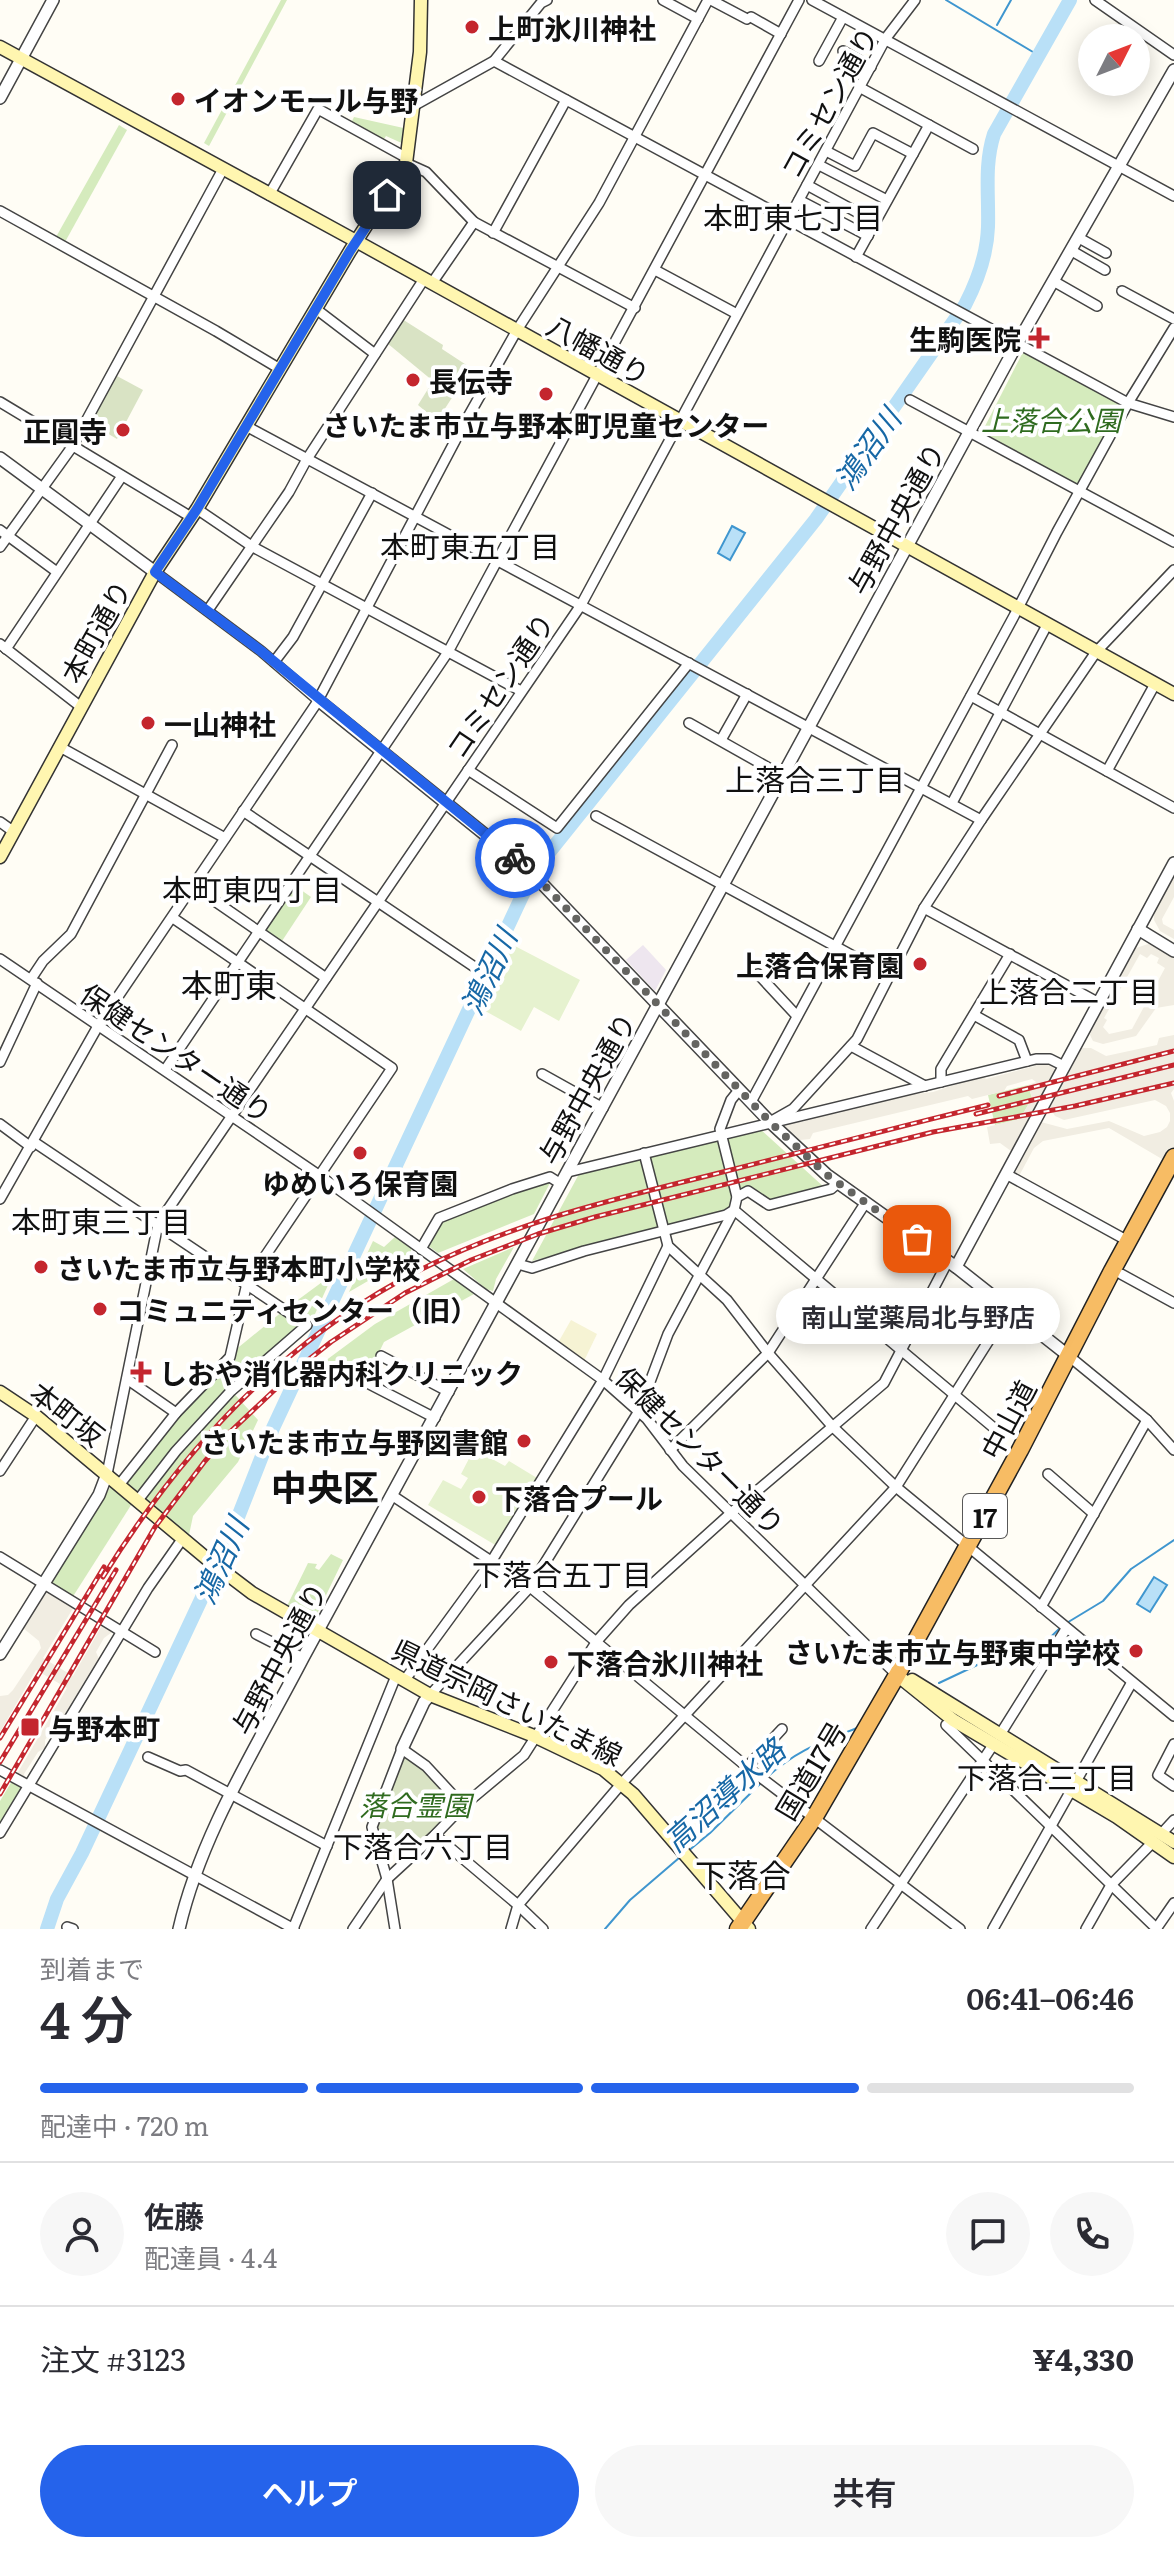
<!DOCTYPE html>
<html lang="ja">
<meta charset="utf-8">
<style>
:root{--surface:#fff;--page:#f7f7f7;--text:#2b2b33;--muted:#7c7c81;--line:#e1e1e2;--accent:#2563eb}
body{margin:0;font-family:Literata,"Noto Sans JP",serif;background:var(--page);color:var(--text);height:100vh;display:flex;flex-direction:column;font-size:30px;white-space:nowrap}
*{box-sizing:border-box;margin:0}
p{font-size:26px;color:var(--muted)}
.icon{flex:none;width:44px;height:44px;fill:none;stroke:currentColor;stroke-width:2;stroke-linecap:round;stroke-linejoin:round}
.map{position:relative;height:1929px;overflow:hidden}
.sheet{display:flex;flex-direction:column;background:var(--surface);flex:1}
.sheet>*{flex:none}
.needle{width:52px;rotate:48deg}
.buttons{position:absolute;left:1078px;top:24px;display:grid;gap:16px}
.buttons a{display:grid;place-items:center;width:72px;height:72px;border-radius:50%;background:var(--surface);box-shadow:0 4px 20px #0003;font-size:40px}
.pin{position:absolute;display:grid;place-items:center;width:68px;height:68px;color:#fff;margin:-34px;border-radius:16px;box-shadow:0 4px 12px #0006}
.courier{position:absolute;display:grid;place-items:center;width:80px;height:80px;margin:-40px;border:6px solid #2563eb;border-radius:50%;background:#fff;color:#222;box-shadow:0 2px 10px #0007}
.bubble{position:absolute;height:56px;border-radius:28px;background:var(--surface);box-shadow:0 4px 20px #0003;font-size:26px;font-weight:600;line-height:56px;text-align:center}
.headline em{font-style:normal;font-weight:600}
.headline div{display:flex;flex-direction:column-reverse}
.headline{display:flex;align-items:center;justify-content:space-between;height:136px;padding:0 40px}
h1{font-size:52px;font-weight:600;line-height:60px}
.bar{display:grid;grid-template-columns:repeat(4,1fr);gap:12px 8px;align-content:center;height:96px;padding:0 40px}
.bar i{height:10px;border-radius:6px;background:var(--line)}
.bar .active{background:var(--accent)}
.bar p{grid-column:span 4}
.line{display:flex;align-items:center;gap:20px;padding:0 40px;border-top:2px solid var(--line)}
.line div{flex:1}
.round{display:grid;place-items:center;flex:none;width:84px;height:84px;border-radius:42px;background:var(--page)}
.button{display:flex;gap:16px;margin-top:auto;padding:16px 40px}
.button a{flex:1;height:92px;border-radius:48px;background:var(--accent);color:#fff;font-size:32px;font-weight:600;line-height:92px;text-align:center}
.button a+a{background:var(--page);color:var(--text)}
.map>svg:first-child{display:block}
.industrial{fill:#eee6ef}
.farmland{fill:#f6f3d4}
.green{fill:#d5ebbd}
.cemetery{fill:#d9e3c4}
.pitch{fill:#e6f2cf}
.plaza{fill:#f1ede2;fill-rule:evenodd}
.water{fill:#b9e0f7;stroke:#3f96cf;stroke-width:2}
.lines{fill:none;stroke-linecap:round;stroke-linejoin:round}
.stream{stroke:#3f96cf;stroke-width:2}
.river{stroke:#b9e0f7;stroke-width:14}
.minor-casing{stroke:#444;stroke-width:12}
.tertiary-casing{stroke:#444;stroke-width:14}
.secondary-casing{stroke:#333;stroke-width:15}
.trunk-casing{stroke:#222;stroke-width:19}
.minor{stroke:#fff;stroke-width:9}
.tertiary{stroke:#fff;stroke-width:11}
.secondary{stroke:#fff6b0;stroke-width:12}
.trunk{stroke:#f7bc64;stroke-width:16}
.rail-casing{stroke:#c4262e;stroke-width:5}
.rail{stroke:#fff;stroke-width:2;stroke-dasharray:6;stroke-linecap:butt}
.done{stroke:#646461;stroke-width:8;stroke-dasharray:0 14.4}
.route{stroke:#2563eb;stroke-width:10}
.poi-dot{fill:#c4262e;stroke:#fff;stroke-width:3}
.labels{text-anchor:middle;dominant-baseline:central;stroke-width:8;stroke-linejoin:round;paint-order:stroke}
.shield{fill:#fff;stroke:#585858;stroke-width:2}
.shield-label{font-size:26px;font-weight:bold;fill:#111}
.poi-label{font-size:28px;font-weight:bold;fill:#111;stroke:#fff;text-anchor:start}
.street-label{font-size:28px;fill:#111;stroke:#fff}
.park-label{font-size:28px;font-style:italic;fill:#2f6b1f;stroke:#fff}
.neighbourhood-label{font-size:30px;fill:#111;stroke:#fff}
.water-label{font-size:30px;font-style:italic;fill:#1768a6;stroke:#fff}
.quarter-label{font-size:32px;fill:#111;stroke:#fff}
.district-label{font-size:36px;font-weight:bold;fill:#111;stroke:#fff}
</style>
<div class="map">
<svg width="1174" height="1929" viewBox="0 0 1174 1929">
<rect width="100%" height="100%" fill="#fffdf5"/>
<!-- industrial -->
<path class="industrial" d="M643 945 666 970 655 991 626 960Z"/>
<!-- farmland -->
<path class="farmland" d="M571 1320 597 1334 584 1361 559 1341Z"/>
<!-- green -->
<g class="green">
<path d="M281 0H287L209 146 204 143Z"/>
<path d="M354 117 408 129 406 145 386 136 382 142 350 125Z"/>
<path d="M119 125 127 130 65 242 56 237Z"/>
<path d="M1023 352 1121 404 1078 486 981 434Z"/>
<path d="M294 885 311 897 282 941 278 942 264 930Z"/>
<path d="M1028 1085 1032 1098 1020 1119 995 1125 988 1095Z"/>
<path d="M759 1128 825 1188 772 1201 764 1200 747 1187 733 1200 729 1209 672 1224H659L654 1229 532 1261 579 1174Z"/>
<path d="M551 1181 534 1214 438 1253 427 1245 440 1221 538 1183Z"/>
<path d="M395 1237 411 1248V1256L349 1292 373 1241 384 1247Z"/>
<path d="M514 1247 496 1279 493 1291 486 1289 463 1269Z"/>
<path d="M333 1274 310 1325 287 1308Z"/>
<path d="M454 1279 474 1294 443 1311 446 1314 439 1325 426 1319 384 1342 368 1375 357 1368 353 1374 342 1368 336 1378 317 1367 375 1324Z"/>
<path d="M283 1311 301 1324 300 1328 267 1353 229 1388 258 1420 238 1462 193 1516 189 1535 125 1481 154 1443 234 1351Z"/>
<path d="M111 1486 133 1502 72 1598 50 1582Z"/>
<path d="M331 1554 343 1560 315 1618 309 1619 287 1606 308 1563 317 1564 315 1568 319 1570Z"/>
<path d="M12 1781 23 1789 0 1827V1801Z"/>
</g>
<!-- cemetery -->
<g class="cemetery">
<path d="M402 319 443 345 442 349 471 368 437 421 418 405 433 381 387 343Z"/>
<path d="M117 376 143 390 117 439 90 423Z"/>
<path d="M406 1756 425 1768 459 1806 417 1847 403 1832 385 1851 376 1827 403 1757Z"/>
</g>
<!-- pitch -->
<g class="pitch">
<path d="M513 945 580 980 559 1021 534 1007 521 1031 480 1008Z"/>
<path d="M474 1449 505 1466 509 1461 537 1478 497 1546 428 1505 443 1480 461 1489 468 1478 461 1474Z"/>
</g>
<!-- plaza -->
<g class="plaza">
<path d="M1174 876V897L1162 919 1163 924 1174 930V939L1160 931 1154 920V913Z"/>
<path d="M1151 943 1174 956V1005L1156 1008 1136 1036 1103 1044 1093 1041 1090 1035 1091 1029 1131 955 1136 948ZM1140 954 1147 958 1151 954 1159 958 1157 963 1165 968 1132 1029 1109 1034 1103 1027 1107 1020 1104 1018Z"/>
<path d="M1174 1035V1089L1171 1093 1174 1101V1151L1127 1233 1123 1231 1162 1159 1109 1128 1043 1141 1034 1148 1019 1176 1015 1173 1041 1122 1067 1129 1109 1121 1144 1136 1160 1132 1167 1127 1170 1121V1113L1166 1106 1155 1100 1064 1120 1055 1116 1050 1108 1077 1052 1082 1048H1091L1106 1056 1157 1045 1159 1038Z"/>
<path d="M1042 1061 1052 1064 1055 1070 1011 1151 1000 1143 990 1144 987 1127 1020 1119 1032 1098 1028 1085 1036 1082 1032 1079 1007 1086 1004 1091 972 1099 968 1096 813 1133 810 1139 800 1140 785 1126 789 1122H803L817 1116 840 1113 850 1108 853 1110 862 1105 865 1107 875 1101 877 1104 880 1100 897 1096 933 1092 981 1076 986 1079 1035 1066 1036 1062Z"/>
<path d="M44 1589 75 1605 43 1658 73 1676 104 1622 115 1630 104 1638 96 1652 99 1659 86 1685 64 1717 58 1719 45 1740V1748L38 1752 24 1774 25 1778 17 1774 67 1688 36 1670 0 1732V1696L8 1695 13 1690 41 1648 39 1641 23 1628Z"/>
</g>
<!-- water -->
<g class="water">
<path d="M732 526 745 533 730 560 718 553Z"/>
<path d="M1154 1577 1167 1585 1150 1612 1137 1604Z"/>
</g>
<g class="lines">
<!-- stream -->
<g class="stream">
<path d="M946 0 1038 55"/>
<path d="M997 25 1011 0"/>
<path d="M1065 1624 1103 1601 1131 1569 1174 1540"/>
<path d="M939 1683 992 1658 1030 1657 1060 1628"/>
<path d="M766 1778C797 1750 819 1743 857 1728"/>
<path d="M687 1852 710 1833 761 1783"/>
<path d="M605 1929 630 1900 679 1858"/>
</g>
<!-- river -->
<path class="river" d="M47 1929 57 1899 82 1853 229 1540 273 1428 523 894 539 865 816 519 965 305C978 280 987 255 988 227 989 194 984 165 994 134L1070 0"/>
<!-- minor casing -->
<g class="minor-casing">
<g id="minor">
<path d="M663 0 698 19"/>
<path d="M711 0 747 19"/>
<path d="M812 0 1174 196"/>
<path d="M1095 0 1174 55"/>
<path d="M751 17 781 34"/>
<path d="M843 51 871 67"/>
<path d="M494 61 1128 403 1174 417"/>
<path d="M819 61 843 17"/>
<path d="M859 87 973 149"/>
<path d="M415 105 494 61 541 3 547 0"/>
<path d="M826 151 855 166 873 133 913 154"/>
<path d="M406 163 426 172 474 222 635 308"/>
<path d="M819 165 887 200"/>
<path d="M807 185 875 222"/>
<path d="M269 195 318 109 407 158"/>
<path d="M799 200 868 236"/>
<path d="M0 211 216 331 280 369"/>
<path d="M493 233 566 100"/>
<path d="M1079 238 1106 253"/>
<path d="M1072 251 1105 270"/>
<path d="M856 257 929 125"/>
<path d="M655 270 737 314"/>
<path d="M1055 282 1097 306"/>
<path d="M432 283 474 222"/>
<path d="M1122 291 1174 319"/>
<path d="M316 309 375 354"/>
<path d="M910 400 1174 542"/>
<path d="M0 402 191 517"/>
<path d="M246 426 981 820"/>
<path d="M197 509 253 547 521 691"/>
<path d="M0 530 57 572"/>
<path d="M0 547 72 447 223 169"/>
<path d="M155 572 261 651 318 700"/>
<path d="M208 610 289 492 307 459 424 279"/>
<path d="M0 644 81 707"/>
<path d="M6 649 122 476"/>
<path d="M274 662 293 637 372 493"/>
<path d="M971 696 1174 808"/>
<path d="M689 723 783 776"/>
<path d="M721 740 747 694"/>
<path d="M60 747 225 838"/>
<path d="M468 770 557 828 689 663"/>
<path d="M1107 771 1155 684"/>
<path d="M952 803 1047 625"/>
<path d="M243 811 476 968"/>
<path d="M596 816 888 975"/>
<path d="M0 822 14 832"/>
<path d="M193 886 326 978"/>
<path d="M924 908 1099 1003"/>
<path d="M0 959 320 1176 603 1380 647 1419 683 1466 897 1675"/>
<path d="M758 974 797 1016"/>
<path d="M31 979 43 961 71 934 172 745"/>
<path d="M974 1015 1019 1040 1027 1061"/>
<path d="M851 1046 925 1086"/>
<path d="M0 1062 37 983"/>
<path d="M165 1070 448 652 799 0"/>
<path d="M542 1074 603 1108"/>
<path d="M941 1082V1069L1010 954"/>
<path d="M751 1102 1014 616 1057 532 1128 403 1174 328"/>
<path d="M770 1122 793 1109 857 1039 924 908 981 820 1096 652 1174 570"/>
<path d="M0 1124 31 1147"/>
<path d="M34 1142 307 1325 231 1391 176 1451 138 1500"/>
<path d="M644 1153 668 1246 727 1300 768 1353 832 1426 896 1487 1174 1716"/>
<path d="M568 1172 1036 1059H1050L1064 1066"/>
<path d="M1006 1174 1128 1241"/>
<path d="M737 1197 720 1129 731 1100 739 1090"/>
<path d="M0 1199 98 1026 316 704 464 424 517 330 599 203 708 0"/>
<path d="M734 1210 994 1428"/>
<path d="M421 1249 439 1218 512 1189 550 1177 561 1184"/>
<path d="M518 1264 532 1268 584 1251 726 1215 734 1210"/>
<path d="M1121 1274 1174 1303"/>
<path d="M381 1356 449 1392"/>
<path d="M1070 1357 1147 1420 1174 1450"/>
<path d="M346 1372 435 1418"/>
<path d="M127 1379 176 1413"/>
<path d="M670 1450 768 1353 866 1202"/>
<path d="M0 1471 36 1416"/>
<path d="M107 1474 158 1224 581 605 886 38 915 0"/>
<path d="M1048 1474 1094 1514"/>
<path d="M119 1485 176 1413 230 1357 247 1283 392 1068 173 918"/>
<path d="M393 1496 530 1587 747 1767 960 1929"/>
<path d="M0 1557 155 1652"/>
<path d="M1041 1607 1147 1420"/>
<path d="M256 1634 303 1658"/>
<path d="M404 1681 491 1562 603 1380 668 1246"/>
<path d="M430 1695 530 1587 639 1411 668 1334 734 1210 737 1197 748 1191 769 1205 831 1189 838 1183"/>
<path d="M946 1725 1157 1929"/>
<path d="M1001 1733 1066 1629"/>
<path d="M1174 1744 1158 1775 1174 1786"/>
<path d="M148 1757 180 1771 186 1770 327 1846"/>
<path d="M747 1767 782 1729"/>
<path d="M0 1770 294 1929"/>
<path d="M0 1833 148 1588 183 1538"/>
<path d="M1162 1833 1174 1820"/>
<path d="M435 1835 518 1905 543 1929"/>
<path d="M67 1927 73 1929"/>
<path d="M293 1929 396 1676"/>
<path d="M353 1929 387 1879 435 1835 463 1806 524 1755 597 1641 629 1605 731 1513 884 1383 948 1261"/>
<path d="M395 1929 387 1879 372 1827 402 1749 426 1766 463 1806"/>
<path d="M511 1929 518 1905 622 1783 896 1487 1010 1307"/>
<path d="M871 1929 993 1745"/>
<path d="M993 1929 1132 1682"/>
<path d="M1086 1929 1111 1885 1152 1843"/>
<path d="M1156 1929 1174 1903"/>
</g>
</g>
<!-- tertiary casing -->
<g class="tertiary-casing">
<g id="tertiary">
<path d="M0 98 53 0"/>
<path d="M0 458 155 572"/>
<path d="M318 700 529 870 770 1122 827 1175 956 1267 1070 1357"/>
<path d="M1138 929 1174 951"/>
<path d="M956 1267 1174 863"/>
<path d="M0 1654 99 1495 107 1474"/>
<path d="M402 1749 424 1702 430 1695"/>
<path d="M179 1929C201 1833 258 1745 303 1658L1017 344 1174 70"/>
</g>
</g>
<!-- secondary casing -->
<g class="secondary-casing">
<g id="secondary">
<path d="M0 47 356 241 1174 694"/>
<path d="M0 857 155 572 197 509 350 251 406 163 420 52 421 0"/>
<path d="M0 1392 36 1416 206 1558 252 1593 430 1695 534 1736 603 1769 633 1794 749 1929"/>
<path d="M897 1675 953 1720 1117 1817 1174 1857"/>
<path d="M912 1680 1174 1842"/>
</g>
</g>
<!-- trunk casing -->
<g class="trunk-casing">
<path id="trunk" d="M738 1929 814 1818 897 1675 1020 1450 1112 1271 1174 1157"/>
</g>
<!-- minor -->
<use href="#minor" class="minor"/>
<!-- tertiary -->
<use href="#tertiary" class="tertiary"/>
<!-- secondary -->
<use href="#secondary" class="secondary"/>
<!-- trunk -->
<use href="#trunk" class="trunk"/>
<!-- rail casing -->
<g class="rail-casing">
<g id="rail">
<path d="M999 1096 1174 1051"/>
<path d="M976 1114 1174 1065"/>
<path d="M103 1577C178 1456 273 1351 399 1281 495 1228 601 1202 707 1176 800 1152 894 1128 988 1105"/>
<path d="M0 1738 104 1567"/>
<path d="M0 1762 116 1570"/>
<path d="M0 1794 155 1527 205 1461 231 1431 298 1368 331 1342 405 1293 471 1260 538 1234 595 1217 933 1132 1075 1106 1174 1083"/>
</g>
</g>
<!-- rail -->
<use href="#rail" class="rail"/>
</g>
<g class="lines">
<!-- done -->
<path class="done" d="M515 858 543 884 770 1122 827 1175 917 1239"/>
<!-- route -->
<path class="route" d="M387 195 350 251 197 509 155 572 261 651 515 858"/>
</g>
<!-- markers -->
<g class="poi-dot">
<circle cx="472" cy="27" r="8"/>
<circle cx="178" cy="99" r="8"/>
<path d="M1035 326h8v8h8v8h-8v8h-8v-8h-8v-8h8z"/>
<circle cx="413" cy="380" r="8"/>
<circle cx="546" cy="394" r="8"/>
<circle cx="123" cy="430" r="8"/>
<circle cx="148" cy="723" r="8"/>
<circle cx="920" cy="964" r="8"/>
<circle cx="360" cy="1153" r="8"/>
<circle cx="41" cy="1267" r="8"/>
<circle cx="100" cy="1309" r="8"/>
<path d="M137 1360h8v8h8v8h-8v8h-8v-8h-8v-8h8z"/>
<circle cx="524" cy="1441" r="8"/>
<circle cx="479" cy="1497" r="8"/>
<circle cx="1136" cy="1651" r="8"/>
<circle cx="551" cy="1662" r="8"/>
<rect x="20" y="1717" width="20" height="20" rx="4"/>
</g>
<g class="labels">
<!-- shield labels -->
<rect class="shield" x="963" y="1494" width="44" height="44" rx="6"/>
<g class="shield-label">
<text x="985" y="1516">17</text>
</g>
<!-- poi labels -->
<g class="poi-label">
<text x="488" y="27">上町氷川神社</text>
<text x="194" y="99">イオンモール与野</text>
<text x="1021" y="338" text-anchor="end">生駒医院</text>
<text x="429" y="380">長伝寺</text>
<text x="546" y="424" text-anchor="middle">さいたま市立与野本町児童センター</text>
<text x="107" y="430" text-anchor="end">正圓寺</text>
<text x="164" y="723">一山神社</text>
<text x="904" y="964" text-anchor="end">上落合保育園</text>
<text x="360" y="1182" text-anchor="middle">ゆめいろ保育園</text>
<text x="57" y="1267">さいたま市立与野本町小学校</text>
<text x="116" y="1309">コミュニティセンター（旧）</text>
<text x="159" y="1372">しおや消化器内科クリニック</text>
<text x="508" y="1441" text-anchor="end">さいたま市立与野図書館</text>
<text x="495" y="1497">下落合プール</text>
<text x="1120" y="1651" text-anchor="end">さいたま市立与野東中学校</text>
<text x="567" y="1662">下落合氷川神社</text>
<text x="48" y="1727">与野本町</text>
</g>
<!-- street labels -->
<g class="street-label">
<text transform="translate(828 102) rotate(-61)">コミセン通り</text>
<text transform="translate(599 349) rotate(29)">八幡通り</text>
<text transform="translate(895 518) rotate(-61)">与野中央通り</text>
<text transform="translate(95 631) rotate(-61)">本町通り</text>
<text transform="translate(499 685) rotate(-56)">コミセン通り</text>
<text transform="translate(177 1052) rotate(34)">保健センター通り</text>
<text transform="translate(586 1088) rotate(-61)">与野中央通り</text>
<text transform="translate(68 1413) rotate(38)">本町坂</text>
<text transform="translate(1007 1419) rotate(-62)">中山道</text>
<text transform="translate(701 1450) rotate(45)">保健センター通り</text>
<text transform="translate(278 1658) rotate(-62)">与野中央通り</text>
<text transform="translate(508 1701) rotate(26)">県道宗岡さいたま線</text>
<text transform="translate(810 1770) rotate(-59)">国道17号</text>
</g>
<!-- park labels -->
<g class="park-label">
<text x="1051" y="419">上落合公園</text>
<text x="415" y="1804">落合霊園</text>
</g>
<!-- neighbourhood labels -->
<g class="neighbourhood-label">
<text x="793" y="216">本町東七丁目</text>
<text x="470" y="545">本町東五丁目</text>
<text x="815" y="778">上落合三丁目</text>
<text x="252" y="888">本町東四丁目</text>
<text x="1069" y="990">上落合二丁目</text>
<text x="101" y="1220">本町東三丁目</text>
<text x="562" y="1573">下落合五丁目</text>
<text x="1047" y="1776">下落合三丁目</text>
<text x="423" y="1845">下落合六丁目</text>
</g>
<!-- water labels -->
<g class="water-label">
<text transform="translate(866 448) rotate(-55)">鴻沼川</text>
<text transform="translate(487 971) rotate(-65)">鴻沼川</text>
<text transform="translate(219 1560) rotate(-66)">鴻沼川</text>
<text transform="translate(723 1794) rotate(-42)">高沼導水路</text>
</g>
<!-- quarter labels -->
<g class="quarter-label">
<text x="229" y="983">本町東</text>
<text x="743" y="1873">下落合</text>
</g>
<!-- district labels -->
<g class="district-label">
<text x="325" y="1485">中央区</text>
</g>
</g>
</svg>
<div class="buttons">
<a><svg class="needle" viewBox="-14 -14 28 28"><path d="M0-13l5 13h-10z" fill="#e53935"/><path d="M0 13l5-13h-10z" fill="#7c7c81"/></svg></a>
</div>
<div class="pin" style="left:917px;top:1239px;background:#ea580c"><svg class="icon" aria-label="bag" viewBox="0 0 24 24"><path d="M5 8h14l-1 12H6zM9 8a3 3 0 0 1 6 0"/></svg></div>
<div class="pin" style="left:387px;top:195px;background:#1f2937"><svg class="icon" aria-label="home" viewBox="0 0 24 24"><path d="M3 11l9-7 9 7M6 9v11h12V9"/></svg></div>
<div class="courier" style="left:515px;top:858px"><svg class="icon" aria-label="bike" viewBox="0 0 24 24"><circle cx="6" cy="16" r="4"/><circle cx="18" cy="16" r="4"/><path d="M6 16l4-8h5l3 8M10 8l3 8H6M13 5h3"/></svg></div>
<div class="bubble" style="left:776px;top:1288px;width:284px">南山堂薬局北与野店</div>
</div>
<section class="sheet">
<div class="headline"><div><h1>4 分</h1><p>到着まで</p></div><em>06:41–06:46</em></div>
<div class="bar"><i class="active"></i><i class="active"></i><i class="active"></i><i></i><p>配達中 · 720 m</p></div>
<div class="line" style="height:144px"><a class="round"><svg class="icon" aria-label="person" viewBox="0 0 24 24"><circle cx="12" cy="8" r="4"/><path d="M4 21q1-7 8-7t8 7"/></svg></a><div><b>佐藤</b><p>配達員 · 4.4</p></div><a class="round"><svg class="icon" aria-label="chat" viewBox="0 0 24 24"><path d="M4 5h16v11H9l-5 4z"/></svg></a><a class="round"><svg class="icon" aria-label="phone" viewBox="0 0 24 24"><path d="M5 4h4l2 5-3 2q2 4 5 5l2-3 5 2v4C11 20 4 13 5 4z"/></svg></a></div>
<div class="line" style="height:104px"><div>注文 #3123</div><b>¥4,330</b></div>
<div class="button"><a>ヘルプ</a><a>共有</a></div>
</section>
